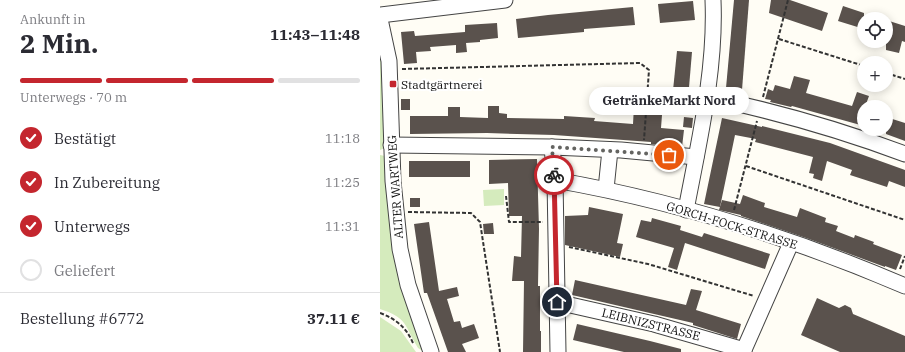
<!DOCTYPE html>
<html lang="de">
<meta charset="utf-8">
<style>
:root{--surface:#fff;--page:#f7f7f7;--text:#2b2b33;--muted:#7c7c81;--line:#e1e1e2;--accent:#c4262e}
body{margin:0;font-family:"IBM Plex Serif",serif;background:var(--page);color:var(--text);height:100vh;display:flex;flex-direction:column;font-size:15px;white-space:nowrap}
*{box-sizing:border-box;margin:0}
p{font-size:13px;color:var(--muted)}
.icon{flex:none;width:22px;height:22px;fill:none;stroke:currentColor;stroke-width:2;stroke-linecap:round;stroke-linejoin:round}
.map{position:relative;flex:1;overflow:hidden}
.drawer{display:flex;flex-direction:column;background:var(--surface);width:380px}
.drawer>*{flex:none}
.fabs{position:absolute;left:477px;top:12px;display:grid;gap:8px}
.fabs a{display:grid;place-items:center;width:36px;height:36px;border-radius:50%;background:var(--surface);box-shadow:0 2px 10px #0003;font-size:20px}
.pin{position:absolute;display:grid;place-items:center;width:34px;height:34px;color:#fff;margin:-17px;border:2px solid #fff;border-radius:50%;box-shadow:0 1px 4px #0007}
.courier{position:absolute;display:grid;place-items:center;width:40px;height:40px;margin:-20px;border:3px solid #c4262e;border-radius:50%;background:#fff;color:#222;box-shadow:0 1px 5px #0007}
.bubble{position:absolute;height:28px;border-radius:14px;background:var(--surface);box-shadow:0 2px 10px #0003;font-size:13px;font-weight:700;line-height:28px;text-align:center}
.head em{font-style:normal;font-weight:700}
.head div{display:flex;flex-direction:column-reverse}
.head{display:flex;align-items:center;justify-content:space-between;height:68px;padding:0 20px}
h1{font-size:26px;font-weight:700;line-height:30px}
.bar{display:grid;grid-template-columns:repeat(4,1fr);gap:6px 4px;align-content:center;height:48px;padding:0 20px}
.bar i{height:5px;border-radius:3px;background:var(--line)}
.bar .on{background:var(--accent)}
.bar p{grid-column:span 4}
.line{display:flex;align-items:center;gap:10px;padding:0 20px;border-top:1px solid var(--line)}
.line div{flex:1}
ol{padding:0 20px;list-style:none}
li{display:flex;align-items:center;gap:12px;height:44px}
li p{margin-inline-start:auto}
li .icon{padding:4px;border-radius:50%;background:var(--accent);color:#fff;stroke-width:4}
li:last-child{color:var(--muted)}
li i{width:22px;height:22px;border:2px solid var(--line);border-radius:50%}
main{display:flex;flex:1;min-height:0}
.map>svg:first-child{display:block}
.green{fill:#d5ebbd}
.building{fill:#5a524d}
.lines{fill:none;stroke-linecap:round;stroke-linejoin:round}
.minor-casing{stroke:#444;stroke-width:17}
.path{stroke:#333;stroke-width:2;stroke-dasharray:4 2;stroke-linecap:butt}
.minor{stroke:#fff;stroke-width:15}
.done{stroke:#646461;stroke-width:4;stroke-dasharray:0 7.2}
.route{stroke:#c4262e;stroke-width:5}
.poi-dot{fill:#c4262e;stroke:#fff;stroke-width:1.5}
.labels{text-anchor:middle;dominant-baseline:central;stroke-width:4;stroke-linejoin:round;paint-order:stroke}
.poi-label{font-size:12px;fill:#111;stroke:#fff;text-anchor:start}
.street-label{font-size:12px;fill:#111;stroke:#fff}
</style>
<main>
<section class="drawer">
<div class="head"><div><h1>2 Min.</h1><p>Ankunft in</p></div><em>11:43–11:48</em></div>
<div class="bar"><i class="on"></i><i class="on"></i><i class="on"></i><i></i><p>Unterwegs · 70 m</p></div>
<ol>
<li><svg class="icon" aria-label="check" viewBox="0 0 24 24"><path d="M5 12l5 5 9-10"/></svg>Bestätigt<p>11:18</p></li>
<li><svg class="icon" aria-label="check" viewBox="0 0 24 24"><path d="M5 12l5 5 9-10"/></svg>In Zubereitung<p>11:25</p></li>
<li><svg class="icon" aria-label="check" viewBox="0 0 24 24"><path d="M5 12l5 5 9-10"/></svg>Unterwegs<p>11:31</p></li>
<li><i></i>Geliefert</li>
</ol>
<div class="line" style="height:52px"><div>Bestellung #6772</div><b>37.11 €</b></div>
</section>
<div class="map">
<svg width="525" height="352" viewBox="0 0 525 352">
<rect width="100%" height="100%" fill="#fffdf5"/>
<!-- green -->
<g class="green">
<path d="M1 51 5 148 0 150V52Z"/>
<path d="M0 155 5 156 7 183 43 348 41 350 38 348C24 325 28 318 0 309Z"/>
<path d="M124 189V205L104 206 103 190Z"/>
<path d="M0 317 21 331 36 352H0Z"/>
</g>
<!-- building -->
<g class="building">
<path d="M354 0H369L362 90 346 88Z"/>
<path d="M391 0H410L448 13 442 31 389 13Z"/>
<path d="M313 1 315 20 280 23 278 4Z"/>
<path d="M463 6 484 13V29L458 21Z"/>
<path d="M253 7 255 25 204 29V32L138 38 136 19 168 15Z"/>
<path d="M506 20 525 26V42L522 41 519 53 506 50Z"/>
<path d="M117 23 118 38 100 40V42L86 43 87 52 76 53V45L50 47 51 51 36 52 37 63 24 64 21 32 34 31 35 36 85 32V25Z"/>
<path d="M297 51 312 52 307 111 291 110Z"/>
<path d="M414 76 430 80 426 93 472 106 477 92 489 96 485 107H484V126L412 106 411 107 390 102 391 100 385 99 388 89 393 91 395 85 410 89Z"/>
<rect x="21" y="99" width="9" height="11"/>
<path d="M108 106H119V113L127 114V118L184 119V116L215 118 214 121 253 124 254 106 278 108 277 115H282L281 128 304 130 302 147 271 144V142L174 135 107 133 30 134V116H68V107H80V117L108 118Z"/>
<path d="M304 117 313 118 312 128 303 127Z"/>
<path d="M506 117 525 123V141L506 134Z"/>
<path d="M342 118 382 127V126L450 143 525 170V187L509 181 507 187 470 175 472 170 447 161 442 181 433 178 434 174 429 173 433 157 375 142 376 139 355 135 340 207 324 204Z"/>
<path d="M157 159 159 229 158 286H160V331H161V352H143L144 281H132L134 256 141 257 142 216H129L128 183 109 184V160Z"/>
<rect x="29" y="161" width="61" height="16"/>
<path d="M363 195 385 203 384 207 417 217 420 208 446 218 445 222 458 226 456 231 474 238 475 235 494 242 493 244 522 255 516 270 505 266V267L429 239 361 216V215L339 210 342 200 360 204Z"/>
<rect x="30" y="198" width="10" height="9"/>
<path d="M209 207 243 214 237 243 243 244 240 257 185 245V216L208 215Z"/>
<path d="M272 218 301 226 300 230 322 237 324 233 390 254 385 269 305 243 297 270 288 267 294 248 256 237 261 220 271 222Z"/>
<path d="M49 222 59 291 77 287 79 296 67 299 74 322 80 321 82 328 94 324 99 338 82 344 86 352H68L47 293H44L34 224Z"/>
<path d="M113 223 114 234H104L103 224Z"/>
<path d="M195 280 306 305 311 289 322 291 316 310 361 324 357 339 313 325V323L192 295Z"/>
<path d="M437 298 459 308 465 305 471 308 473 314 525 336V352H460L421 335Z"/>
<path d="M197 324 270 341 301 349V352H244L193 340Z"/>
</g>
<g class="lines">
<!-- minor casing -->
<g class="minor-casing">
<g id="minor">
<path d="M0 15 125 0"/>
<path d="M0 19 9 61 13 181 20 249 28 285 51 352"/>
<path d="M327 97C394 111 461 130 525 154"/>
<path d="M11 145 172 147 241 150 316 157"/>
<path d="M172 147 175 180 178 352"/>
<path d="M175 180C295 201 413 238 525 286"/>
<path d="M226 189 230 150"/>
<path d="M306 210C319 141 336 70 333 0"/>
<path d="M177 302 274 324 364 350"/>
<path d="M363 352 411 243"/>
</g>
</g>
<!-- path -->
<g class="path">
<path d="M399 39 484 66"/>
<path d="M22 69 260 63 269 70 264 140"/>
<path d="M506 73 525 79"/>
<path d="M383 97 408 0"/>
<path d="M366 166 525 220"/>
<path d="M126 196 129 222H163"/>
<path d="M354 210 377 121"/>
<path d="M28 212 91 213 100 222 120 352"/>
<path d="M189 247 268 264 374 296"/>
<path d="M520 269 525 256"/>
<path d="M0 313C16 319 26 327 33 343"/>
</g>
<!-- minor -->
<use href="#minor" class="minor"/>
</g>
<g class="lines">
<!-- done -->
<path class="done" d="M174 175 172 147 289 155"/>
<!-- route -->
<path class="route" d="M174 175 177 302"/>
</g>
<!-- markers -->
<rect class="poi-dot" x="9" y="80" width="8" height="8" rx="2"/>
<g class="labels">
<!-- poi labels -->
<g class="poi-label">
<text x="21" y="84">Stadtgärtnerei</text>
</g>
<!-- street labels -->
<g class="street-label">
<text transform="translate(15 187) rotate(-94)">ALTER WARTWEG</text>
<text transform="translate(352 225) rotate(17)">GORCH-FOCK-STRASSE</text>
<text transform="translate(271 324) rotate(14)">LEIBNIZSTRASSE</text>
</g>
</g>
</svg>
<div class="fabs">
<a><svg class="icon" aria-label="locate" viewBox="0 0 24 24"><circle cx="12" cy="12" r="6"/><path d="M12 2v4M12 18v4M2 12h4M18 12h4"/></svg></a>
<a>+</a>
<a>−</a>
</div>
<div class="pin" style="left:289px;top:155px;background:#ea580c"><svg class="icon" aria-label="bag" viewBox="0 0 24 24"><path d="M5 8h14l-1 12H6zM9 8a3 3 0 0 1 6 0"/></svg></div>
<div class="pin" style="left:177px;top:302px;background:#1f2937"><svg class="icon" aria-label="home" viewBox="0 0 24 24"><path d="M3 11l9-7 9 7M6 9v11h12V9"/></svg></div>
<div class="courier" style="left:174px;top:175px"><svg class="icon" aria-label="bike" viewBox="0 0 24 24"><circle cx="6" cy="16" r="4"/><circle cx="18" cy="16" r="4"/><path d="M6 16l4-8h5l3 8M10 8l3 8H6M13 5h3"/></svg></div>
<div class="bubble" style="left:209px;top:87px;width:160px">GetränkeMarkt Nord</div>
</div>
</main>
